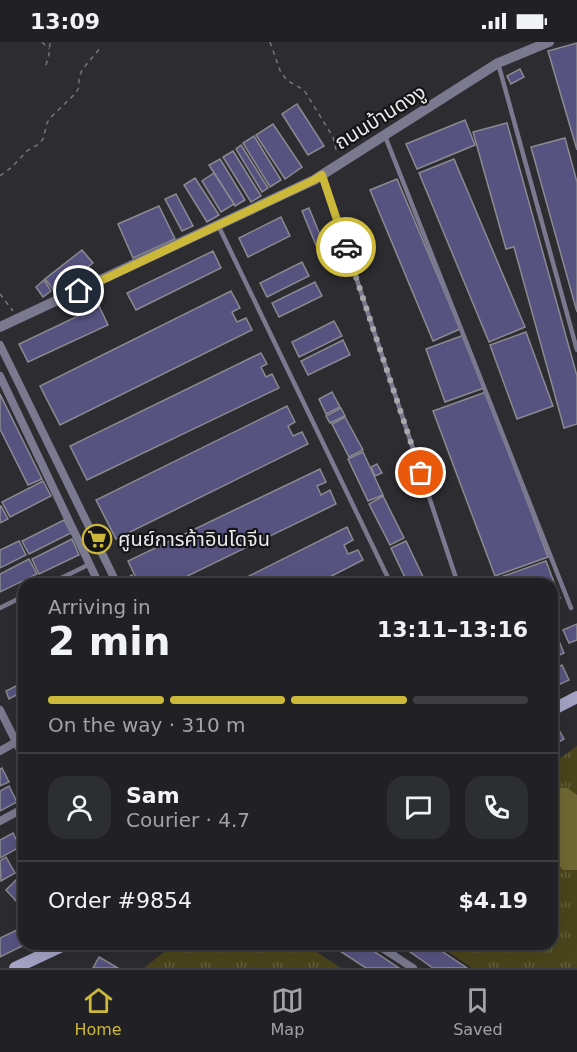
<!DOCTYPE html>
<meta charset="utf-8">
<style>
:root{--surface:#212125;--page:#2d2e32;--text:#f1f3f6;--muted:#a2a3a7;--line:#3e3e42;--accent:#ccb939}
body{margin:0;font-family:"DejaVu Sans","Noto Sans Thai",sans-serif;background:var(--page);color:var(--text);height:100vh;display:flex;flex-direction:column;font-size:22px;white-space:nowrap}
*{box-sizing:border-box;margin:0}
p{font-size:20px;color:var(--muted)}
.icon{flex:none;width:33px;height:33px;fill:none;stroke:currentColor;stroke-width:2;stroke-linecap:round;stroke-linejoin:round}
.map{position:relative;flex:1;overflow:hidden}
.sheet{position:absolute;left:18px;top:536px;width:540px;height:372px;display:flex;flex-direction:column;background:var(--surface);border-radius:18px;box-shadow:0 6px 24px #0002,0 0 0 2px var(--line)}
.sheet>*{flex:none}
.pin{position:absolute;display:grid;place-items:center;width:51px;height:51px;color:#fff;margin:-26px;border:3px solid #fff;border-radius:50%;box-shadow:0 2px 6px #0007}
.courier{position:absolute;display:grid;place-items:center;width:60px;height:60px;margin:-30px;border:4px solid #ccb939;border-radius:50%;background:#fff;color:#222;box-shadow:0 2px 8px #0007}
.head em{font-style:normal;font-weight:600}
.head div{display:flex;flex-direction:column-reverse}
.head{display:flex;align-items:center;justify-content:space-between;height:102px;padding:0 30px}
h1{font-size:39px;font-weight:600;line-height:45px}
.bar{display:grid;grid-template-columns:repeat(4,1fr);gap:9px 6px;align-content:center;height:72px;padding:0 30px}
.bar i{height:8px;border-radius:4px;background:var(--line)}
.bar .current{background:var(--accent)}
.bar p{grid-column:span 4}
.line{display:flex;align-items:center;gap:15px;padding:0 30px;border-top:2px solid var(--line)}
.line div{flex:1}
.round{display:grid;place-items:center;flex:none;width:63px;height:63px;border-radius:18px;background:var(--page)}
.status{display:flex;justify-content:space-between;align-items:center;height:42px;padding:0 30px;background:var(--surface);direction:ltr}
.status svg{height:16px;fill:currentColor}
.tab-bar{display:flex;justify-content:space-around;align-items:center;height:84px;border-top:2px solid var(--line);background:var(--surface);font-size:16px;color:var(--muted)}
.tab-bar a{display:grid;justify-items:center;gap:3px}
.tab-bar .current{color:var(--accent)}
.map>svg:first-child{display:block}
.grass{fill:url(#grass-tufts)}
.water{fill:#706833}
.building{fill:#575381;stroke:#8b8a91;stroke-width:1.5}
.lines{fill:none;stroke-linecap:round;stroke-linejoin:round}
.path{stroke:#76767a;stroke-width:1.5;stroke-dasharray:4.5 4.5;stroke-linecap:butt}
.service{stroke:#7a798f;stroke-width:4.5}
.minor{stroke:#7a798f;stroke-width:8}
.tertiary{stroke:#7a798f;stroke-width:10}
.secondary{stroke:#a6a4c7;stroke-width:12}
.done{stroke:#a8a8ac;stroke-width:6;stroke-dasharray:0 10.8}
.route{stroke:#ccb939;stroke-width:8}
.labels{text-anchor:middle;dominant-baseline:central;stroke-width:4.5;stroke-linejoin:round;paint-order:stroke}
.street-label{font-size:20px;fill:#ebebee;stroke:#151517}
.poi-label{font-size:20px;fill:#ebebee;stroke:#151517;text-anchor:start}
</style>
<div class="status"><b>13:09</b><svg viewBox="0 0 49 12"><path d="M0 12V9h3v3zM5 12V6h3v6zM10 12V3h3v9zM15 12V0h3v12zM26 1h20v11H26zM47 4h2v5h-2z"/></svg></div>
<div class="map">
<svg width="577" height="926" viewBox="0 0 577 926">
<defs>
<pattern id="grass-tufts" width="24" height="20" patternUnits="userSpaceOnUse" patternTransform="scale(1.5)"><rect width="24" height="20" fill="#4b451c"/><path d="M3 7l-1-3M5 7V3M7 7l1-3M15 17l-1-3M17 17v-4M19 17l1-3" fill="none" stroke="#65603d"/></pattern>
</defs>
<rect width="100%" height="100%" fill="#2c2c31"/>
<!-- grass -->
<g class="grass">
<path d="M577 704V753L568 746H552V722Z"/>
<path d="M552 818 563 828H577V926H472L437 902H552Z"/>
<path d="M174 902H305L341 926H144Z"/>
</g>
<!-- water -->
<path class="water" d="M552 746H568L577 753V828H563L552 818Z"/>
<!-- building -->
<g class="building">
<path d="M577 1V108L548 9Z"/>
<path d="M520 27 524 35 511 42 507 34Z"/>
<path d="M297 62 324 104 308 113 282 72Z"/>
<path d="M465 78 475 103 417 127 406 102Z"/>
<path d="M507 81 577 334V382L564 386 514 205 506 207 473 90Z"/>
<path d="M273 82 302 125 285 137 256 93Z"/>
<path d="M254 94 281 138 270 145 243 101Z"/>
<path d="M565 96 577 140V270L531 105Z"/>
<path d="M241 103 268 146 262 150 236 107Z"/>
<path d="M233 109 261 154 251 160 223 115Z"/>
<path d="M220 117 245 158 235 164 209 123Z"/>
<path d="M454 117 525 285 489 300 419 131Z"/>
<path d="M214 131 234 162 221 170 202 139Z"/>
<path d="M195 136 219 173 207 180 184 143Z"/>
<path d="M397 137 460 287 433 299 370 148Z"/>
<path d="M176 152 193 184 182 189 165 157Z"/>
<path d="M159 164 175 197 133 216 118 182Z"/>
<path d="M309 166 327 210 320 213 302 169Z"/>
<path d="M281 175 290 194 248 215 239 196Z"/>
<path d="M82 208 93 221 55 250 45 237Z"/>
<path d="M213 209 221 226 136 268 127 251Z"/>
<path d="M302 220 309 234 267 255 260 241Z"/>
<path d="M44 238 51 249 43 255 36 245Z"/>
<path d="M315 240 322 254 279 275 272 261Z"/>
<path d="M231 249 240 266 232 270 237 280 246 276 252 288 60 383 40 344Z"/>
<path d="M99 264 108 283 28 320 19 302Z"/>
<path d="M334 279 342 294 299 315 292 300Z"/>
<path d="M526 290 553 364 517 377 490 303Z"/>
<path d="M464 293 484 346 445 360 426 307Z"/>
<path d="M343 298 350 313 308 333 301 319Z"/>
<path d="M261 311 267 322 261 325 266 335 272 332 279 346 87 438 70 404Z"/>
<path d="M332 350 340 365 326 372 319 357Z"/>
<path d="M486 350 548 515 495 534 433 369Z"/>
<path d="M0 352 42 437 28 443 0 387Z"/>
<path d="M287 364 295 380 288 384 293 394 302 390 308 402 116 497 96 458Z"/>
<path d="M341 366 345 374 330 381 326 374Z"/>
<path d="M345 375 363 408 349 415 332 382Z"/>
<path d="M363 410 383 453 368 459 348 417Z"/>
<path d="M377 422 382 431 375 434 371 425Z"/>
<path d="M320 427 326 440 317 444 321 453 330 448 336 462 171 542H139L128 519Z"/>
<path d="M43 439 51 454 10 475 2 460Z"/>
<path d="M383 454 404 496 390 503 369 462Z"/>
<path d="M0 464H1L8 477 0 481Z"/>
<path d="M64 478 71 491 29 512 22 499Z"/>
<path d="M347 485 353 498 344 503 348 512 358 508 363 518 316 542H233Z"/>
<path d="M72 497 79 513 39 532 32 517Z"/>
<path d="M19 499 26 513 0 526V508Z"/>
<path d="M406 499 426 541 425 542H408L391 506Z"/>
<path d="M29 517 37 532 0 550V532Z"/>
<path d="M546 519 560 556 552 559V542H500L498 536Z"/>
<path d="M132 533 136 542H116Z"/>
<path d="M577 582V598L569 601 563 588Z"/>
<path d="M556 592 564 611 552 616V593Z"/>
<path d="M562 623 569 638 552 646V628Z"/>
<path d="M24 640V649L9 657 6 649Z"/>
<path d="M554 679 564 697 552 704V680Z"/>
<path d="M2 726 9 740 0 744V727Z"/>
<path d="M9 744 17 760 0 769V749Z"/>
<path d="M13 791 20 805 0 816V798Z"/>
<path d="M6 815 15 831 1 839 0 819Z"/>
<path d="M24 830V853L17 860 6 848Z"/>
<path d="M19 887 24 898V902H26L0 915V896Z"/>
<path d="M329 902H363L399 926H366Z"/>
<path d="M385 902H403L396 910Z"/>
<path d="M410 902H431L467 926H433L406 907Z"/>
<path d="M99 915 118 926H93Z"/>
</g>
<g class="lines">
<!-- path -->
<g class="path">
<path d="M42 0 49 7"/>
<path d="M270 0 281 31 288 39 304 48 333 95 337 112"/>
<path d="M46 23 49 13 50 0"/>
<path d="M0 134 12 125 27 109 39 102 43 97 47 81 50 76 76 51 79 45V36L82 28 101 5"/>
<path d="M0 252 13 269"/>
</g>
<!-- service -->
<g class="service">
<path d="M498 21 577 308"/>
<path d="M385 94 571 566"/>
<path d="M322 133 458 542"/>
<path d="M218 183 391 542"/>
<path d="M49 542 90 522"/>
<path d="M0 566 24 554"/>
</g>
<!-- minor -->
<g class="minor">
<path d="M0 303 117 542"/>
<path d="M0 334 99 542"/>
<path d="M0 668 24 716"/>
<path d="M0 709 16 700"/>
<path d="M0 779 24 766"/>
<path d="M376 902 413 926"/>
</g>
<!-- tertiary -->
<path class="tertiary" d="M0 285 314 138 498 21 549 0"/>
<!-- secondary -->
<g class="secondary">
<path d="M552 668 577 655"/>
<path d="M15 926 66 902"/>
</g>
</g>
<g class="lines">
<!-- done -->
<path class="done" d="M346 205 421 431"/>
<!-- route -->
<path class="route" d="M79 249 314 138 322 133 346 205"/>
</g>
<!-- icons -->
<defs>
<g id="supermarket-ring" transform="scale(1.5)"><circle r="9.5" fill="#151517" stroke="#ccb939" stroke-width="1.5"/><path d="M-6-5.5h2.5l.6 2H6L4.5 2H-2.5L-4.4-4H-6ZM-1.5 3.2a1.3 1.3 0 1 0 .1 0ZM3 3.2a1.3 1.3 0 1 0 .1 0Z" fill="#ccb939"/></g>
</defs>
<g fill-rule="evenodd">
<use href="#supermarket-ring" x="97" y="497"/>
</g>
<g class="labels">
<!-- street labels -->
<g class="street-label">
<text transform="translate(380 75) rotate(-32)">ถนนบ้านดงงู</text>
</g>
<!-- poi labels -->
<g class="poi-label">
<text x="118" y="497">ศูนย์การค้าอินโดจีน</text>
</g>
</g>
</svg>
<div class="pin" style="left:421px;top:431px;background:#ea580c"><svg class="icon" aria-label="bag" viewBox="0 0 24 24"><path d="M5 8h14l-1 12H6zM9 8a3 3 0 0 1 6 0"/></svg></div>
<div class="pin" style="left:79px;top:249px;background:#1f2937"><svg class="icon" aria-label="home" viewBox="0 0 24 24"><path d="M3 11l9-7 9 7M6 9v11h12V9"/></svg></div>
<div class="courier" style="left:346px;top:205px"><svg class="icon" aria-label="car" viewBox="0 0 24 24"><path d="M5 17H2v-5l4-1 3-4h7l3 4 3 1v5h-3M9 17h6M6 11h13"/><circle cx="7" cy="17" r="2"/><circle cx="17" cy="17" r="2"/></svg></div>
<section class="sheet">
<div class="head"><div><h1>2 min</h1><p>Arriving in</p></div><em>13:11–13:16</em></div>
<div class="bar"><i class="current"></i><i class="current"></i><i class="current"></i><i></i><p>On the way · 310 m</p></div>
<div class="line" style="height:108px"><a class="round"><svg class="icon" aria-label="person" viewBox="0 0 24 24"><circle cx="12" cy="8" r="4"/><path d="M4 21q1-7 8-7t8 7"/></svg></a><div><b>Sam</b><p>Courier · 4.7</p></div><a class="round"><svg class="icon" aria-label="chat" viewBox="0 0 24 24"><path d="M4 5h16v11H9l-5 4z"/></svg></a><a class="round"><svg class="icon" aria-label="phone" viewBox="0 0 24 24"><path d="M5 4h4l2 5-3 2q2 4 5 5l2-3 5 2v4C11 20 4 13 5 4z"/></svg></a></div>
<div class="line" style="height:78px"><div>Order #9854</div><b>$4.19</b></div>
</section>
</div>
<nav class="tab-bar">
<a class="current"><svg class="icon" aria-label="home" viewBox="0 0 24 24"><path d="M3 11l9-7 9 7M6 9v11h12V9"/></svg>Home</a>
<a><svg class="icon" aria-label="map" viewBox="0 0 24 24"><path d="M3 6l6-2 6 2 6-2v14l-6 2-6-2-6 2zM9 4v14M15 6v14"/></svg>Map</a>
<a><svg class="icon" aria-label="saved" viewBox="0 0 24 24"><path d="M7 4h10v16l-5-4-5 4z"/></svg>Saved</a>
</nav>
